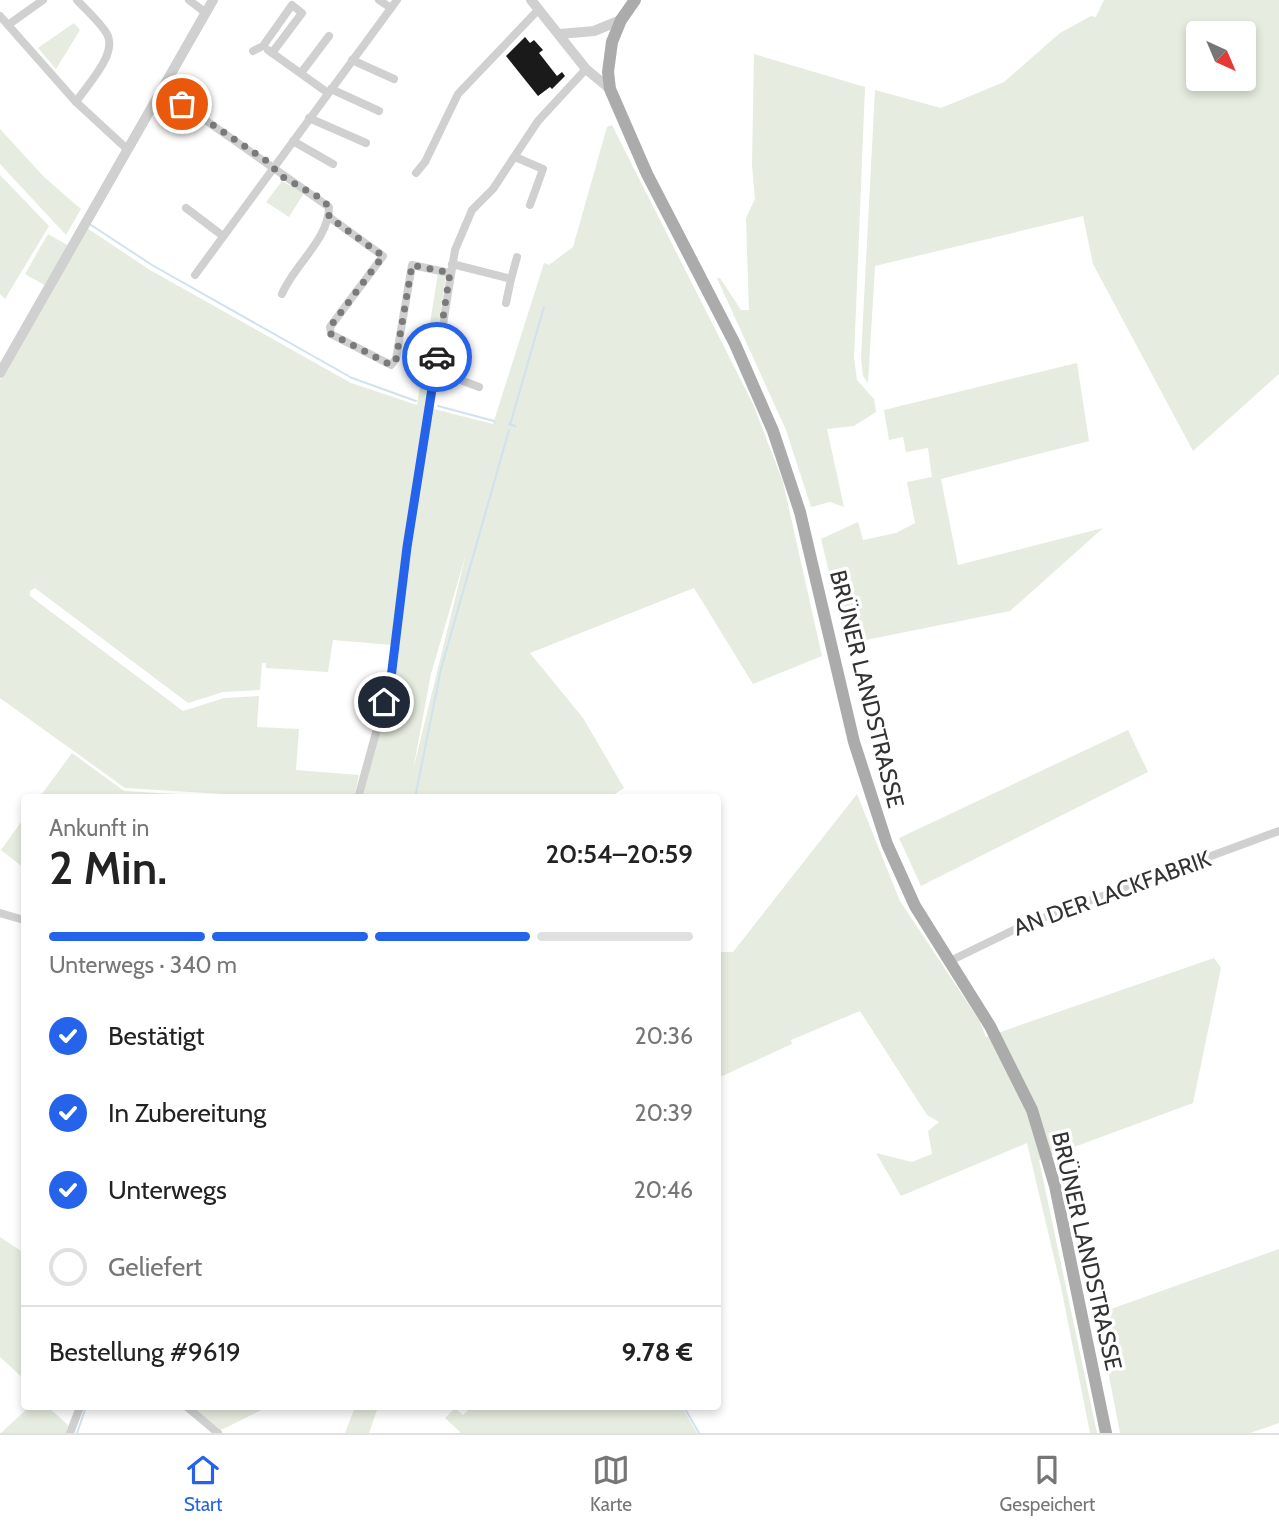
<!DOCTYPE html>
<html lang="de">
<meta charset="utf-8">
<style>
:root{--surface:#fff;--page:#f2f2f2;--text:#222;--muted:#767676;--line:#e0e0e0;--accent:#2563eb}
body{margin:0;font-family:Cabin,sans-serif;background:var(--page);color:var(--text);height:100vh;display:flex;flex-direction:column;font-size:26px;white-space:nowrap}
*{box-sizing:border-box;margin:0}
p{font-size:23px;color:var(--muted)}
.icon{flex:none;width:38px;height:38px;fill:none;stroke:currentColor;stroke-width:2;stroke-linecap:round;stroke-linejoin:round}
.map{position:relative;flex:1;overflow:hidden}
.side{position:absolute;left:21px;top:794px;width:700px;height:616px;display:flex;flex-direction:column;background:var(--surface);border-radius:7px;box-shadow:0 4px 10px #0003}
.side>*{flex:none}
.needle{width:46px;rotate:136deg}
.tools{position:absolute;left:1186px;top:21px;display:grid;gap:14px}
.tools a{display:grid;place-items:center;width:70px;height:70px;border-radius:7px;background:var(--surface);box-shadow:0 4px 10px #0003;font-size:35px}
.pin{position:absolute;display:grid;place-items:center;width:60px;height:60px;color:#fff;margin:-30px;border:4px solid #fff;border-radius:50%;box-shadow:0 2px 7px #0007}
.courier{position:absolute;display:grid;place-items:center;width:70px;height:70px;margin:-35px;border:5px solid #2563eb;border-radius:50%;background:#fff;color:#222;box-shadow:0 2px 9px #0007}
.headline em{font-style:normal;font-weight:600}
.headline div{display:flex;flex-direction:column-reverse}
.headline{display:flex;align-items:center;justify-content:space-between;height:119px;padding:0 28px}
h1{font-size:46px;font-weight:600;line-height:52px}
.bar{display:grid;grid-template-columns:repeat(4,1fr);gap:10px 7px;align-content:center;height:84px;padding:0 28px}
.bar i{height:9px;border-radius:5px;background:var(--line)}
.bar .on{background:var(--accent)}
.bar p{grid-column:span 4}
.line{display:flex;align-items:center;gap:18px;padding:0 28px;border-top:2px solid var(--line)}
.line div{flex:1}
ol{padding:0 28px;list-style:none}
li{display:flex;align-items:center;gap:21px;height:77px}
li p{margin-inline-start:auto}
li .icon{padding:7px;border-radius:50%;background:var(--accent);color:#fff;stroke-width:4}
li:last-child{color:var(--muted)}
li i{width:38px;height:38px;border:4px solid var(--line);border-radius:50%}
.dock{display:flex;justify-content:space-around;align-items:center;height:98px;border-top:2px solid var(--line);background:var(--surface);font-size:19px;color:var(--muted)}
.dock a{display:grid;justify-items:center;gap:4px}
.dock .on{color:var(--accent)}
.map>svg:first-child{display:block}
.green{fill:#e6ecdf;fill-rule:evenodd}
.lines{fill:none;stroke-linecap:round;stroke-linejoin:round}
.stream{stroke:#cfe2ee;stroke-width:2}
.building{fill:#1a1a1a}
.minor{stroke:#d0d0d0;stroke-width:8}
.tertiary{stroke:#d0d0d0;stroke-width:10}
.primary{stroke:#ababab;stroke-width:12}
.done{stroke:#7a7a7a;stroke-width:7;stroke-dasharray:0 12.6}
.route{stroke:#2563eb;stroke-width:9}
.labels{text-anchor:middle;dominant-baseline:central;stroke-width:7;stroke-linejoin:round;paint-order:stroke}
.street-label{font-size:23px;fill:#333;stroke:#fff}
</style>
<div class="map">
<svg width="1279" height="1433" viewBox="0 0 1279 1433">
<rect width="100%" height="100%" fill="#fff"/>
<!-- green -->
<g class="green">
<path d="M1104 0H1279V374L1193 451 1093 264 1083 216 875 266 868 383 863 376 861 357 875 90 941 108 1004 82 1060 33 1091 16 1096 17ZM1199 33H1244V79H1199Z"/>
<path d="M74 23 80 30 56 69 38 48Z"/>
<path d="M754 54 865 87 854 357 857 380 874 399 876 412 854 426 827 429 844 507 830 502 811 507 786 430 717 278H720L741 310H749L746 218 755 199 752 165Z"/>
<path d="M612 125 753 404 783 482 822 656 753 684 694 588 530 653 583 718 624 788 609 798H361L397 667 403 610 392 645 333 640 328 672 266 668V663H262L260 690 223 692 188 703 35 588 30 591V596L183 711 224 698 259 696 257 727 299 729 296 770 359 775 354 798H291L125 788 0 698V380L87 228 150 270 351 383 417 405 438 273 446 276 426 407 493 424 544 263 549 265 573 247 607 127ZM466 554 413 770 431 674Z"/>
<path d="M0 129 44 177 81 209 66 235 0 164Z"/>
<path d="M0 175 49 226 5 299 0 294Z"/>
<path d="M282 181 304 193 289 217 266 202Z"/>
<path d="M48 234 69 246 46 286 25 274Z"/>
<path d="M1077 363 1089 441 941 479 958 565 1103 528 1010 611 846 644 821 539 858 522 863 540 896 533 915 523 907 482 932 477 928 448 906 452 903 437 889 440 884 410Z"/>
<path d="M1128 730 1148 772 921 886 899 838Z"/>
<path d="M72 753 124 791 245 798H39Z"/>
<path d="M857 794 900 901 979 1020 986 1037 1214 958 1221 968 1193 1103 1039 1160 1097 1433H1090L1061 1287 1027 1143 901 1196 876 1153 912 1162 932 1154 928 1131 939 1122 927 1115 860 1011 791 1040 792 1044 718 1078V952H733Z"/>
<path d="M24 818V868L1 850Z"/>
<path d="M0 1237 24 1253V1379L0 1357Z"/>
<path d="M1279 1249V1423L1250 1433H1120L1097 1314Z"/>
<path d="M29 1407H48L68 1425 66 1433H1Z"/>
<path d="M193 1407H268L221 1430Z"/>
<path d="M355 1407H378L369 1433H345Z"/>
<path d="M471 1407H682L697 1433H461L445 1418 455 1408 463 1415Z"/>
</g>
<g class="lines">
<!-- stream -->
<g class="stream">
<path d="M91 225 152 265 352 378 416 401"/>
<path d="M438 406 494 421"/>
<path d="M509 424 515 426"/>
<path d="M510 425 544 307"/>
<path d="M415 798 441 669 509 430"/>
<path d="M684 1407 699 1433"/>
<path d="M77 1433 86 1407"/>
</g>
</g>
<!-- building -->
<path class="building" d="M525 37 530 43 534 40 543 50 539 53 557 76 562 72 565 76 552 89 550 87 538 96 506 56Z"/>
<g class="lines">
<!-- minor -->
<g class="minor">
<path d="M189 0 206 13"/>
<path d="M379 0 391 8"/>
<path d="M0 16 76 102 127 149"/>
<path d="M8 25 43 0"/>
<path d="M268 50 328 93"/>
<path d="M253 51 263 46 292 5 302 13 272 53"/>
<path d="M352 60 394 79"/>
<path d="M301 73 329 36"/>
<path d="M161 89 329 207C329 239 294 265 282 294"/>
<path d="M331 89 379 111"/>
<path d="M76 102C87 85 118 54 107 34 100 22 86 10 77 0"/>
<path d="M309 118 366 143"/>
<path d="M293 141 333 164"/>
<path d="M515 157 543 169 530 205"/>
<path d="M416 173 425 162 458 94 539 9"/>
<path d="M186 208 223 236"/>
<path d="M329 217 383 256 330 327 331 334 391 365 396 359 412 265 450 273"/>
<path d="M452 264 511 279 506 303"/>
<path d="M195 275 397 0"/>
<path d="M511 279 517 257"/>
<path d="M434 370 479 387"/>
<path d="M358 798 391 678 407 547 455 250 472 210 493 189 538 121 586 69"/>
<path d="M0 913 24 920"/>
<path d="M948 962 1024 925 1279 831"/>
<path d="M187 1407 218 1433"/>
<path d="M70 1433 80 1407"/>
</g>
<!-- tertiary -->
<g class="tertiary">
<path d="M531 0 586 69 610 89"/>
<path d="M560 34 594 31 621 20"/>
<path d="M0 373 213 0"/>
</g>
<!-- primary -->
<path class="primary" d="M635 0 621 20 612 42 608 72 610 89 647 174 735 344 773 431 800 512 854 742 887 844 915 906 990 1026 1032 1110 1055 1186 1106 1433"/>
</g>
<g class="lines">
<!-- done -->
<path class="done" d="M182 104 268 162 281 176 322 199 329 207V217L383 256 330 327 331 334 391 365 396 359 412 265 450 273 437 357"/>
<!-- route -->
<path class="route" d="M384 702 391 678 407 547 437 357"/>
</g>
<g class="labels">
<!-- street labels -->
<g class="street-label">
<text transform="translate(867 689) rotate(76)">BRÜNER LANDSTRASSE</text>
<text transform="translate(1112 893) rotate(-20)">AN DER LACKFABRIK</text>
<text transform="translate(1087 1251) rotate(77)">BRÜNER LANDSTRASSE</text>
</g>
</g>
</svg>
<div class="tools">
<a><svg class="needle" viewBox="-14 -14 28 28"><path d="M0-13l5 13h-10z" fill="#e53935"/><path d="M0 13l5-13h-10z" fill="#767676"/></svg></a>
</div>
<div class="pin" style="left:182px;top:104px;background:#ea580c"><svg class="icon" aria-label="bag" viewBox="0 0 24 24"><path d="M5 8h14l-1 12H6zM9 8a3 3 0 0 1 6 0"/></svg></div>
<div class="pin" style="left:384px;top:702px;background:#1f2937"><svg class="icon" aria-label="home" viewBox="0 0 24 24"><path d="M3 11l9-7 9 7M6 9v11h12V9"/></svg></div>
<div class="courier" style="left:437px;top:357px"><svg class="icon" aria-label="car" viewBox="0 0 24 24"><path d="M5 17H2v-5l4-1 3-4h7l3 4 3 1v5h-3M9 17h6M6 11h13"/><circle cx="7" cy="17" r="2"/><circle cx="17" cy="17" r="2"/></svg></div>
<section class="side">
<div class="headline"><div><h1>2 Min.</h1><p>Ankunft in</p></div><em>20:54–20:59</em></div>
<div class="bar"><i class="on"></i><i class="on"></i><i class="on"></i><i></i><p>Unterwegs · 340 m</p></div>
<ol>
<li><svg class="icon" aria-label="check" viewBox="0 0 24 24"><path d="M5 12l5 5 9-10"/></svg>Bestätigt<p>20:36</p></li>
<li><svg class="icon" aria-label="check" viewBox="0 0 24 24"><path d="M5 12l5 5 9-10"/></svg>In Zubereitung<p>20:39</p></li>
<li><svg class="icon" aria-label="check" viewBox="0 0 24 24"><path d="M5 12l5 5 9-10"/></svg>Unterwegs<p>20:46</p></li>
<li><i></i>Geliefert</li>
</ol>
<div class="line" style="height:91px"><div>Bestellung #9619</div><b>9.78 €</b></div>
</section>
</div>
<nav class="dock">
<a class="on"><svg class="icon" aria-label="home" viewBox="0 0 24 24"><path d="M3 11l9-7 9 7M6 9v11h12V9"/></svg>Start</a>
<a><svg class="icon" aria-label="map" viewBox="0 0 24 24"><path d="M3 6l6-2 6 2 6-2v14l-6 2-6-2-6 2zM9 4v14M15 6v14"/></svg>Karte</a>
<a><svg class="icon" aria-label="saved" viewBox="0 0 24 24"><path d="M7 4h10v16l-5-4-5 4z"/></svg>Gespeichert</a>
</nav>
